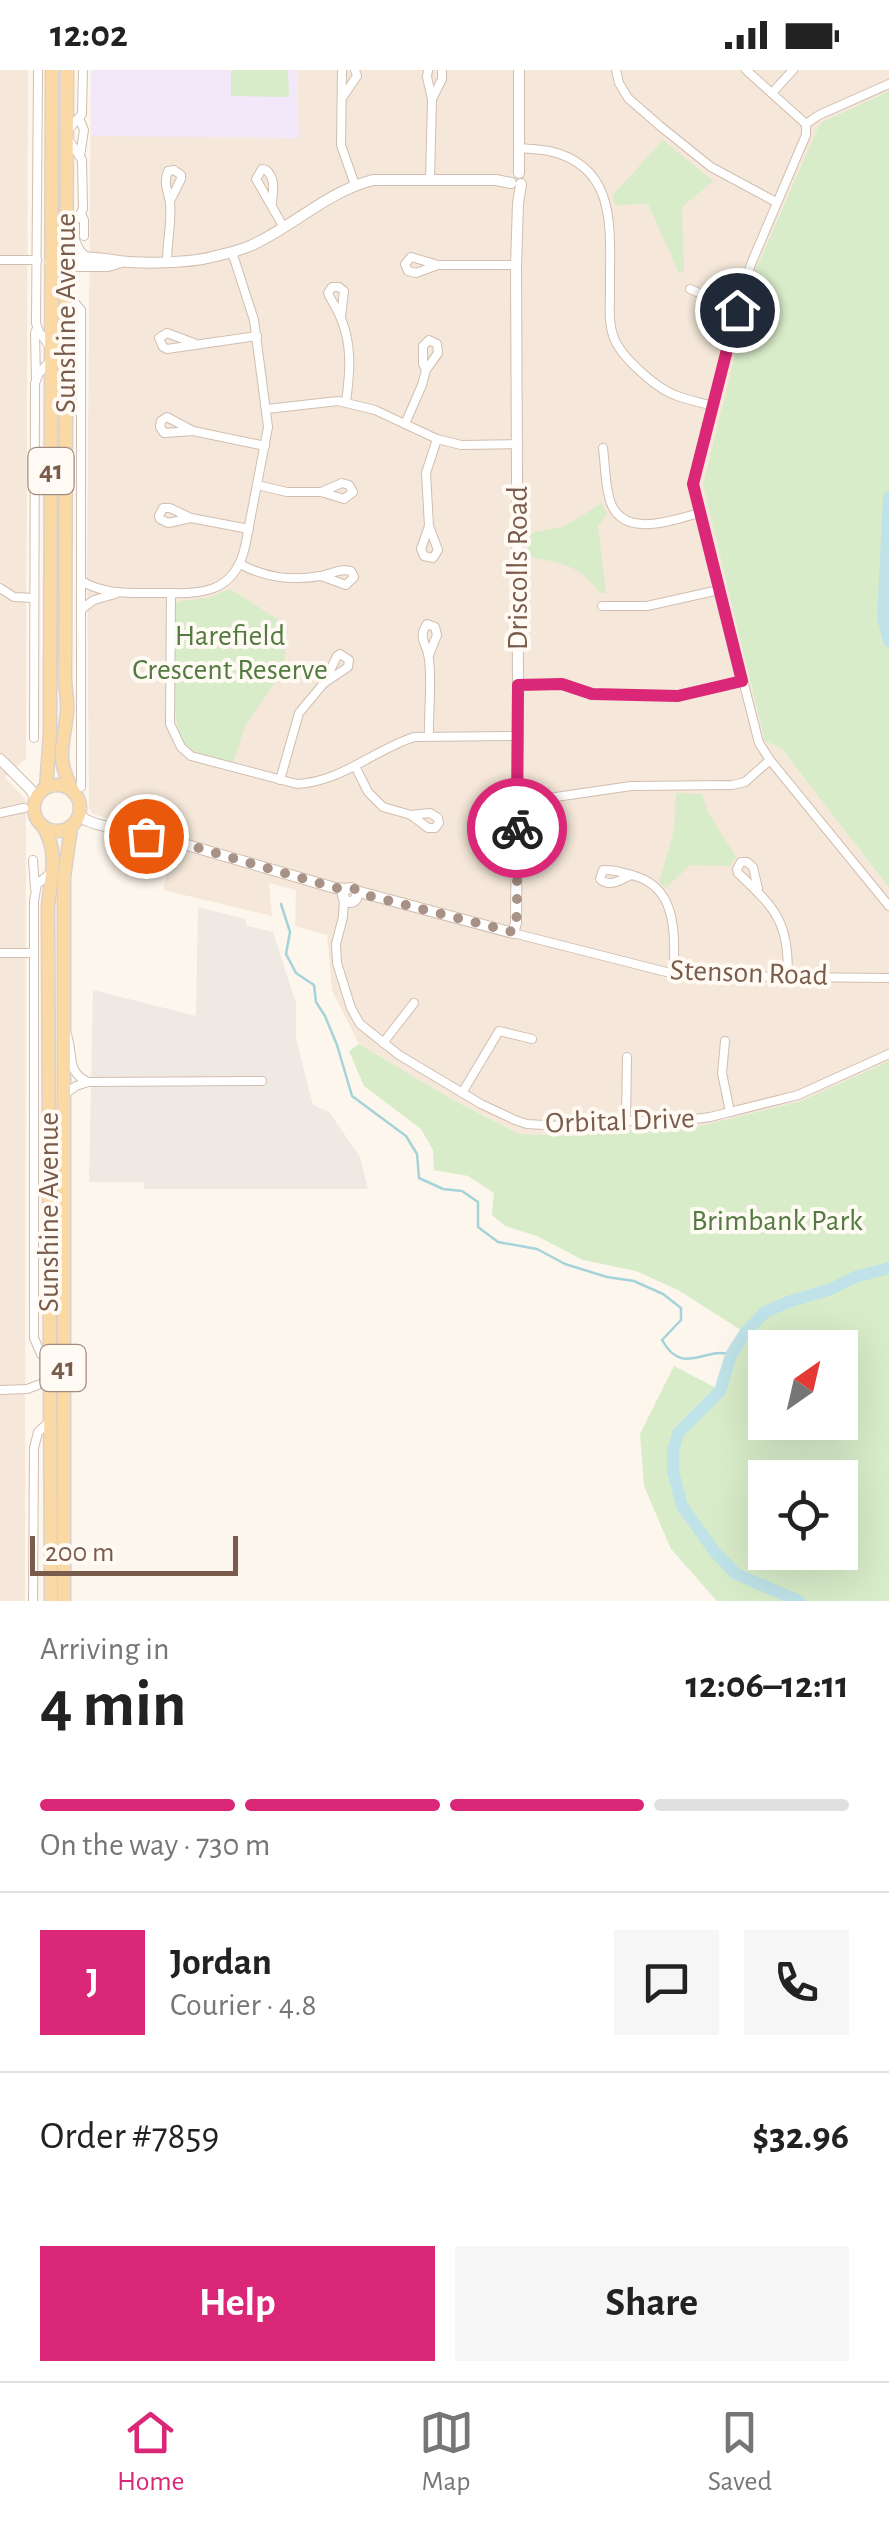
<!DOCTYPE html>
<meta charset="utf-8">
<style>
:root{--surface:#fff;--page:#f6f6f6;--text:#222;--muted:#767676;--line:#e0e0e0;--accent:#db2777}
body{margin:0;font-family:"Alegreya Sans",sans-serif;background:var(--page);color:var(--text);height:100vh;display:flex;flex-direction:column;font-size:38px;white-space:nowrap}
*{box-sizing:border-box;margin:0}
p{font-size:32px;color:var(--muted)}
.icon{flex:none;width:55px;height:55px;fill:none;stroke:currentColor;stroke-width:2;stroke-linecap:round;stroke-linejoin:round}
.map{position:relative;height:1531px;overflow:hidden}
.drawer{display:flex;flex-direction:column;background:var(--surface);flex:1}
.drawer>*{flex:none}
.needle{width:65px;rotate:34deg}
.fabs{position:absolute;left:748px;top:1260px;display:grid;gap:20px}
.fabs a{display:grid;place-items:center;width:110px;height:110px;border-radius:0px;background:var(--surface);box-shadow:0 10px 40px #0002;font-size:50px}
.scale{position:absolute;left:30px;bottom:25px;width:208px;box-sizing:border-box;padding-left:10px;border:5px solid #7a5c4d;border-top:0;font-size:28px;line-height:35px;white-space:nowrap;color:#7a5c4d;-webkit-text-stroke:8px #fffaf3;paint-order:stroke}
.pin{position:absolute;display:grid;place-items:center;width:85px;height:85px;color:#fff;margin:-42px;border:5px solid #fff;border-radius:50%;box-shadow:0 2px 10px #0007}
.courier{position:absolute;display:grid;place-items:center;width:100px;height:100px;margin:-50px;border:8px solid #db2777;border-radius:50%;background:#fff;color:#222;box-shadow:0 2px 12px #0007}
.headline em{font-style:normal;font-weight:600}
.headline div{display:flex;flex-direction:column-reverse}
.headline{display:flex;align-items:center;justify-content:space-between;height:170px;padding:0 40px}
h1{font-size:65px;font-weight:600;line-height:75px}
.bar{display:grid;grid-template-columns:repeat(4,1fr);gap:15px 10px;align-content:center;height:120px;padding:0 40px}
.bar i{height:12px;border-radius:8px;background:var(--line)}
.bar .on{background:var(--accent)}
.bar p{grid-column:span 4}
.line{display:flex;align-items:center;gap:25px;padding:0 40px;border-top:2px solid var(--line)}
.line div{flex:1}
.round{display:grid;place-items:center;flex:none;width:105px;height:105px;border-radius:0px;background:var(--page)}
.action{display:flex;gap:20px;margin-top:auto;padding:20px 40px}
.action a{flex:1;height:115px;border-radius:0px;background:var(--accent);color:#fff;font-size:40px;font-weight:600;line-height:115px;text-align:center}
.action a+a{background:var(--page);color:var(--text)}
.status{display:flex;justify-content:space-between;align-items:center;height:70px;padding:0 50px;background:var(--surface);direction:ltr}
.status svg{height:28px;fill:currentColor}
.tabs{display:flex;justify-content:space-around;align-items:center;height:140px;border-top:2px solid var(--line);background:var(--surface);font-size:28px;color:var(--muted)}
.tabs a{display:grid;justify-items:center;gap:5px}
.tabs .on{color:var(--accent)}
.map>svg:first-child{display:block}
.residential{fill:#f5e8da}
.industrial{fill:#efe9e4}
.education{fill:#f3e8fa}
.green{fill:#d8ecc9;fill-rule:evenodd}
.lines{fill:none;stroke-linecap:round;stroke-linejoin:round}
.stream{stroke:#a5d3da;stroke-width:2.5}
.river{stroke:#bfe3e8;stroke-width:12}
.minor-casing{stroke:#d1beb0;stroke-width:10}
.tertiary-casing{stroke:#d1beb0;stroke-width:12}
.primary-casing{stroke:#dad1cd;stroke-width:15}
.minor{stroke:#fff;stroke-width:8}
.tertiary{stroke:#fff;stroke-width:10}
.primary{stroke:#fbd9a5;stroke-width:12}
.done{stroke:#a89285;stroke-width:10;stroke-dasharray:0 18}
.route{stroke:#db2777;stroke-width:12}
.labels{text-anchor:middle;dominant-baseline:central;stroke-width:8;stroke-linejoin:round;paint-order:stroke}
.shield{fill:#fffaf3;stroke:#a28b7f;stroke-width:2.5}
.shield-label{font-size:28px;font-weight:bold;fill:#7a5c4d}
.street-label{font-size:30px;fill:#7a5c4d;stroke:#fffaf3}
.park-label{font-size:30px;fill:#537a41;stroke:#fffaf3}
</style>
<div class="status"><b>12:02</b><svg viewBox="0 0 49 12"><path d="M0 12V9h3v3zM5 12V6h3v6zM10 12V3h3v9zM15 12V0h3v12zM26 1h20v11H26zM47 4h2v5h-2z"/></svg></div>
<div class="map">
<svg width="889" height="1531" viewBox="0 0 889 1531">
<rect width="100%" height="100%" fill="#fdf6ec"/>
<!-- residential -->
<g class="residential">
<path d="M0 0H28L26 689 5 707 26 730 25 1531H0Z"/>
<path d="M91 0H889V21L822 52 818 57 756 199 765 671 780 677 889 818V991L801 1031 688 1059 581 1066 519 1064 455 1031 359 974 332 921 327 865 295 856 296 820 269 813 272 846 163 820 177 769 93 744 89 739 87 499Z"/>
</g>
<!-- industrial -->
<path class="industrial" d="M198 837 245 849 247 856 273 862 296 933V968L313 1035 329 1042 360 1087 368 1119H144V1112H89L93 920 196 946Z"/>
<!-- education -->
<path class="education" d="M91 0H297L299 68 91 66Z"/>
<!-- green -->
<g class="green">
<path d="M231 0H288L289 27 231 26Z"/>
<path d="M889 21V818L781 678 765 671 703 415 756 199 818 57 822 52Z"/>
<path d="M663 70 713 111 682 137 684 202 679 203 648 134 615 135 612 126Z"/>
<path d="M602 433 607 444 598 456 606 523H600C580 495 560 492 528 487V464L565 456Z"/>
<path d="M230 519 288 556 283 601 245 656 233 694C216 689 196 686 184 673 169 656 176 561 176 534L181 531 208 528Z"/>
<path d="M676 723 702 724 708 742 736 787 730 796 690 795 666 818 659 812 674 760Z"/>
<path d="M359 974 455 1031 519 1064 580 1066 605 1060 688 1059 801 1031 889 991V1531H799L789 1526 783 1531H717L671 1479 644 1416 640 1364 674 1296 720 1320 731 1285 744 1262 678 1220 636 1201 583 1190 537 1166 505 1156 492 1145 494 1123 468 1106 434 1100 433 1080 421 1059 364 1016 349 981ZM765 1278H840V1352H765ZM765 1408H840V1482H765Z"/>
</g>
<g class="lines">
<!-- stream -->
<path class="stream" d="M281 834 290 862 286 884 296 903 314 915 316 932 325 946 337 975 352 1026 406 1066 417 1084 419 1108 443 1119 462 1121 478 1132V1157L498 1172 537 1179 565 1194 607 1207 634 1211 663 1224 681 1238V1250L662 1270C683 1308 706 1275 731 1285"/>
<!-- river -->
<g class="river">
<path d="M889 427 883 548 889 571"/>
<path d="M799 1531 736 1504 715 1482 682 1436 673 1401V1381L678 1363 720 1321 731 1285 745 1263 765 1242 788 1232 831 1219 855 1207 889 1198"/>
</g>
<!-- minor casing -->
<g class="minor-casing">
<g id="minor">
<path d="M38 0 36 253 39 262 51 278"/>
<path d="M342 0 341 75 355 115"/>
<path d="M428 0 427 7 432 29 430 109"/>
<path d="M616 0 619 13 628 28 660 56 711 97 776 132"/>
<path d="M746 0 806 54"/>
<path d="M772 23 793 0"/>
<path d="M342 28 357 6 355 0"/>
<path d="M432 29 442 9V0"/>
<path d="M79 48 84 60 80 86"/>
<path d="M806 54V65L751 194 737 240 693 414 759 673 770 690 889 836"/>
<path d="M806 54 819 45 889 14"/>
<path d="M68 60 82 44 83 0"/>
<path d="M518 78C529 79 539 79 549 81 621 97 609 166 610 222 610 237 608 253 614 268 621 287 656 318 675 325 687 330 700 332 713 336"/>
<path d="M272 133C273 120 276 109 266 100L262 99 256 109 283 156"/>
<path d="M81 143 84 150V166"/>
<path d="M66 155 77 149 83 139 82 90 67 67"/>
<path d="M0 190H37"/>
<path d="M167 191C167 172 172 151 170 133 168 120 163 114 168 101L174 100 181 105V109L170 131"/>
<path d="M438 195 416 203 408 201 405 194 411 187 438 195H516"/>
<path d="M690 219 737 240"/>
<path d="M66 222 81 240V717"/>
<path d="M341 247 344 221 339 217H332L328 223C331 230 336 237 339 244 353 273 350 303 346 332"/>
<path d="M194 273 167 263 159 268 163 277 167 279 257 266"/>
<path d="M36 310 35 263 37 258"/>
<path d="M267 339 338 331 375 340 437 369 461 375 518 374"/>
<path d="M405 354 422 315 426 300 438 283 437 274 429 270 423 276V294L426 300"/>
<path d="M193 361 167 347 161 351 160 357 164 363 193 361 265 376"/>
<path d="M603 378C605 394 605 411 609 427 619 470 670 451 699 443"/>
<path d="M257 415 287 422H321L344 429 353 422 349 415 342 413 321 422"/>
<path d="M191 448 168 453 160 449 159 446 163 438H170L191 448 249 459"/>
<path d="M429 456 421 479 424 486 433 488 438 480 429 456 426 403 437 369"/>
<path d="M240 494C266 508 291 511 320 506 332 504 340 498 351 501L354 507 346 515 321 506"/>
<path d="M83 512C105 524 127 523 151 523 194 523 233 529 245 477L268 357 254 250 232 182"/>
<path d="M0 518 14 527 34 528"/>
<path d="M171 523 170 654 181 677 191 686 297 714C341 712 374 680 414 667L517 666"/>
<path d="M602 536H647L719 520"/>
<path d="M83 538 94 530 115 524"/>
<path d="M518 615 562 614 593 624 678 625 743 611"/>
<path d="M429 666C428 642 433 605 428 584 425 571 418 567 427 554L435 557 437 565 429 585"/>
<path d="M34 668 35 313 39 303 51 290"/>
<path d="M355 696 368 722 383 737 411 745 428 758H435L439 753 438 748 430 743 411 745"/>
<path d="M280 710 299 643 324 613 337 586 340 584 349 590 348 597 324 613"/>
<path d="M517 727 549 728 631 716 732 715 745 712 770 690"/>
<path d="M0 743 24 738"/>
<path d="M33 790 35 818"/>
<path d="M631 805C621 810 609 818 600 809L603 800C614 799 624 803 635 806 679 819 674 867 674 904"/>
<path d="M758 819 753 797 747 792H741L737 799 738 803C777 840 788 851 788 907"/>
<path d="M344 828 343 847 336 874 337 893 351 938 360 954 399 985 481 1034 515 1050 527 1054 579 1057 611 1051H680L710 1047 798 1025 889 984"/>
<path d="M513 863 682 906 889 908"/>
<path d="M0 883H34"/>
<path d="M67 965C74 986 66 1002 88 1012"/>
<path d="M725 971 722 1003 730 1042"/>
<path d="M383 973 414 933"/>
<path d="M462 1023 499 961 532 969"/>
<path d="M65 1024 76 1016 88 1012 262 1011"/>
<path d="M626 1051 627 987"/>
<path d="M49 1291 41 1284 34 1268V831L37 814 51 803"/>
<path d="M0 1320 27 1319 49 1311"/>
<path d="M33 1531 34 1378 38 1362 48 1353"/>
</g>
</g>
<!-- tertiary casing -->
<g class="tertiary-casing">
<g id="tertiary">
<path d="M519 0V103"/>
<path d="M67 156 79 181 85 187"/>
<path d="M50 192C74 185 96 187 119 191 143 194 189 193 212 187 225 184 238 181 250 176 293 157 326 122 373 110H496L511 113"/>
<path d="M64 196H108L121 192"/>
<path d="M0 689 30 719 36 729"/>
<path d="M79 744 86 750 96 754 187 775 335 818 346 819"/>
<circle cx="350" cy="825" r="7"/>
<path d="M356 821 513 863 516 853 518 615 516 195 518 134 521 114"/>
</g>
</g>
<!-- primary casing -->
<g class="primary-casing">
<g id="primary">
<path d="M67 0 65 607C65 619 68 630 67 641 64 678 54 686 74 723"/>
<circle cx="57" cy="738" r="23"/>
<path d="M46 718 50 664 52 0"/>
<path d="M43 756C60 784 50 808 48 838L51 1531"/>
<path d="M64 1531V807L71 757"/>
</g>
</g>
<!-- minor -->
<use href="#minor" class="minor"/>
<!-- tertiary -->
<use href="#tertiary" class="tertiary"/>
<!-- primary -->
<use href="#primary" class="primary"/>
</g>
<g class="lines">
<!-- done -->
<path class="done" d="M146 766 188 775 336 818H353L362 824 513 862 517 845V758"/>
<!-- route -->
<path class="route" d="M517 758 518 615 562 614 592 624 678 626 742 611 693 414 737 240"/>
</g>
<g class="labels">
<!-- shield labels -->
<g class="shield">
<rect x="28.5" y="378" width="45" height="46" rx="8"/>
<rect x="40.5" y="1275" width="45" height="46" rx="8"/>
</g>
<g class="shield-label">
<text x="51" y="401">41</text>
<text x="63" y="1298">41</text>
</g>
<!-- street labels -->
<g class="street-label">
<text transform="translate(66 243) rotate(-90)">Sunshine Avenue</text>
<text transform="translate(518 498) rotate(-90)">Driscolls Road</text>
<text transform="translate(749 903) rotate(2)">Stenson Road</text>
<text transform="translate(620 1051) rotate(-2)">Orbital Drive</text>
<text transform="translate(49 1142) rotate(-90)">Sunshine Avenue</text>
</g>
<!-- park labels -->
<g class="park-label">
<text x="230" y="566">Harefield<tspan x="230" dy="34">Crescent Reserve</tspan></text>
<text x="777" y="1151">Brimbank Park</text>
</g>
</g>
</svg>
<div class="fabs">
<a><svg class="needle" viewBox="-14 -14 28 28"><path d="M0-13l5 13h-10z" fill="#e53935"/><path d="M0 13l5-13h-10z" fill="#767676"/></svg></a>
<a><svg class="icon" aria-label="locate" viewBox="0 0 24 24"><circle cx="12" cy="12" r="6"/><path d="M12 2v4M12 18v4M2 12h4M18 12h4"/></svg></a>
</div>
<div class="scale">200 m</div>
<div class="pin" style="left:146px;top:766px;background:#ea580c"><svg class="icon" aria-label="bag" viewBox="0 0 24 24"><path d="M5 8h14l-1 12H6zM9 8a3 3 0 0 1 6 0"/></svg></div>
<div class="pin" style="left:737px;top:240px;background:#1f2937"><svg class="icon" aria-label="home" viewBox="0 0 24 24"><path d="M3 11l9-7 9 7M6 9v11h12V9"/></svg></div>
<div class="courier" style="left:517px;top:758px"><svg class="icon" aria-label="bike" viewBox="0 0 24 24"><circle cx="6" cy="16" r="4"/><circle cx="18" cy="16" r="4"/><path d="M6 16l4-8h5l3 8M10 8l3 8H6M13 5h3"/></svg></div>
</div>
<section class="drawer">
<div class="headline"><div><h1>4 min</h1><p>Arriving in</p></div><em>12:06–12:11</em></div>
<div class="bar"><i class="on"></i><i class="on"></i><i class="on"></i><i></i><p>On the way · 730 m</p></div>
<div class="line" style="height:180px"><b class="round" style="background:var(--accent);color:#fff">J</b><div><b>Jordan</b><p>Courier · 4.8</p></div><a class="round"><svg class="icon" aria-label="chat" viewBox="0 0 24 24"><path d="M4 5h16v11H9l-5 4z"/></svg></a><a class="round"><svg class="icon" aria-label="phone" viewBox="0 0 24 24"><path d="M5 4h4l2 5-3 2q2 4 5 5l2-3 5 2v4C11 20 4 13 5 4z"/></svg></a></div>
<div class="line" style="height:130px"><div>Order #7859</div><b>$32.96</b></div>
<div class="action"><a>Help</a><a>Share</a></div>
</section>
<nav class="tabs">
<a class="on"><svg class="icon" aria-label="home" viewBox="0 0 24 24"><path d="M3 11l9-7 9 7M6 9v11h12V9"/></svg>Home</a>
<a><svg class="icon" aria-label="map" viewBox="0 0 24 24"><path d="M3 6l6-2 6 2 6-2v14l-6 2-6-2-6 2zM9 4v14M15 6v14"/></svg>Map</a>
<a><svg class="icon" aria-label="saved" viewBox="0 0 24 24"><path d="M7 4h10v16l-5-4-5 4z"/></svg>Saved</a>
</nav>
